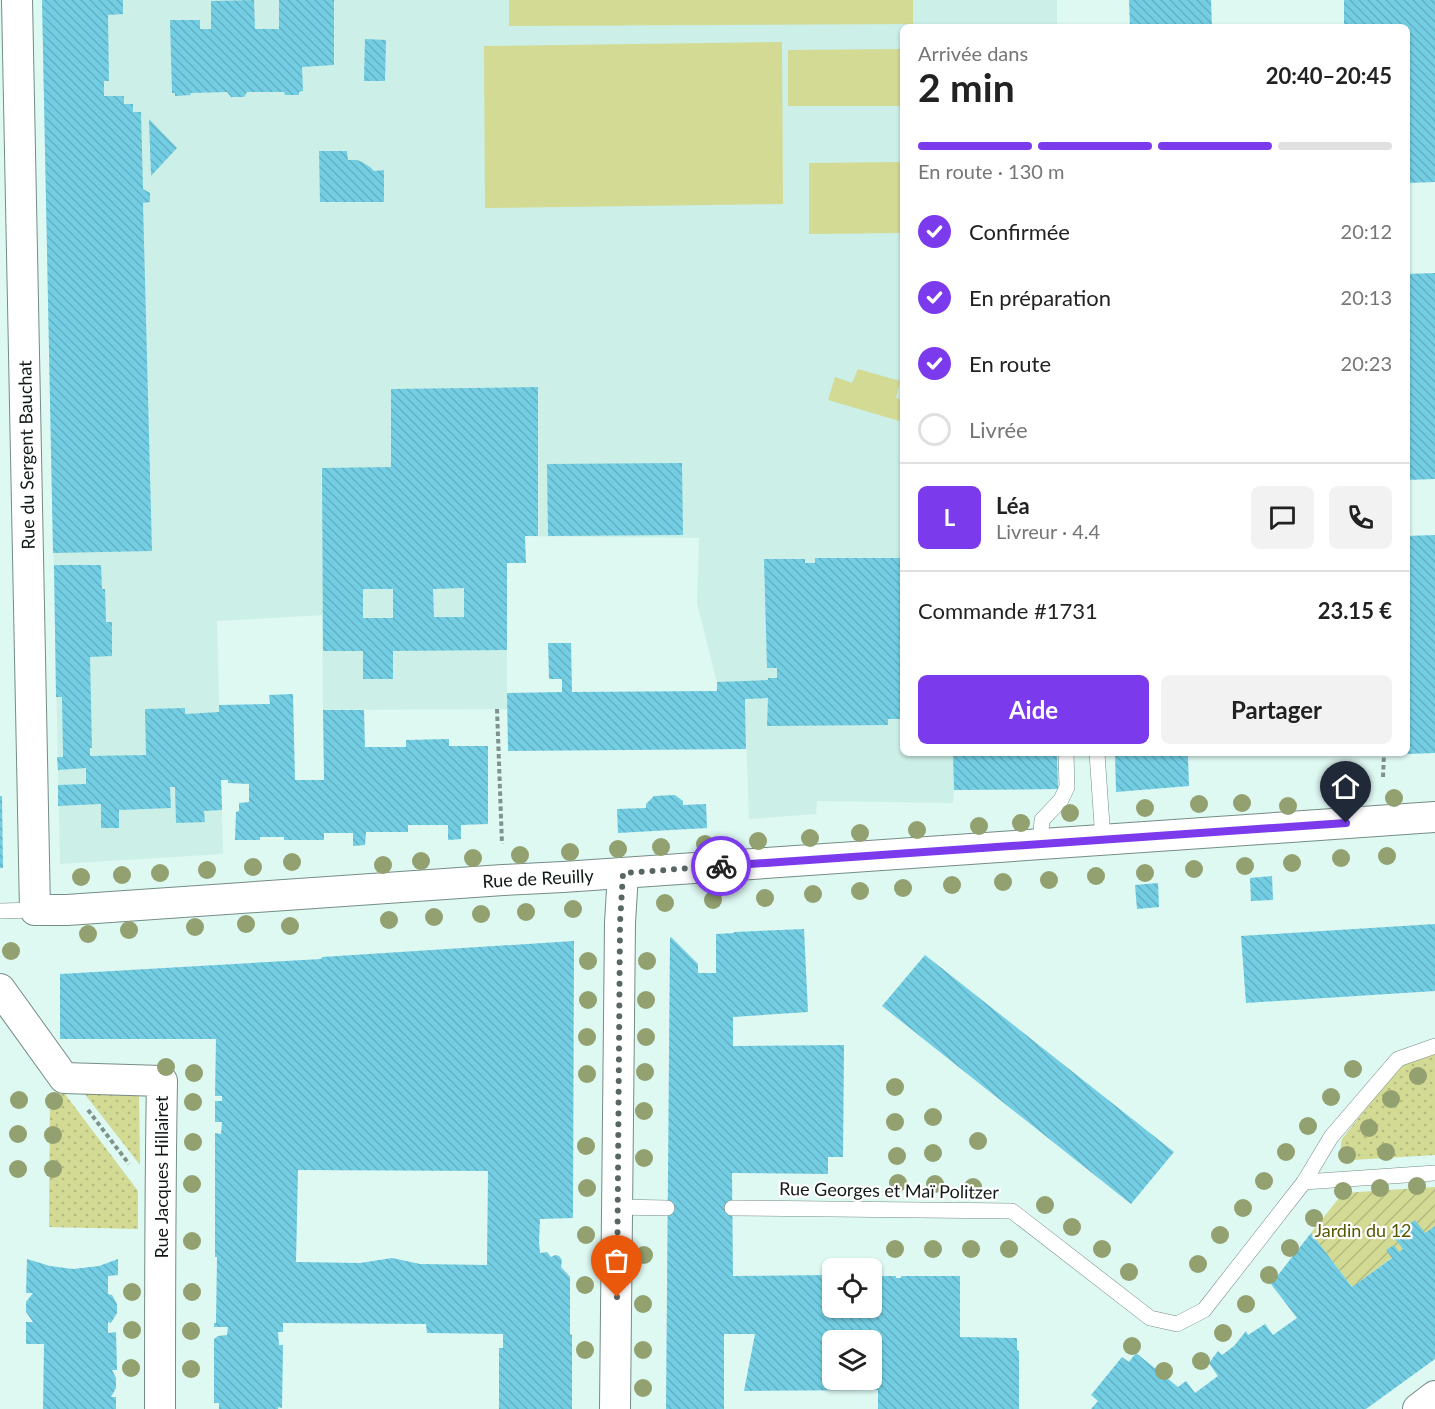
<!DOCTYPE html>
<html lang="fr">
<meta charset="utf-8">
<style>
:root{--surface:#fff;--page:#f2f2f2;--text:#222;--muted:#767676;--line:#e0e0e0;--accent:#7c3aed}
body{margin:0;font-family:Lato,sans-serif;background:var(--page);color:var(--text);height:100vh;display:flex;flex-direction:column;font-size:22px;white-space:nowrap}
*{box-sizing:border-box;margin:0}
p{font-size:20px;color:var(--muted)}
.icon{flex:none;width:33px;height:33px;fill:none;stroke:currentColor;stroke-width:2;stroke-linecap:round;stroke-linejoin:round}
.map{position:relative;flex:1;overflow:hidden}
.details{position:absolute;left:900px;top:24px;width:510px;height:732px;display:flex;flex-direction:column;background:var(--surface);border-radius:9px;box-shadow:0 2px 4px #0004}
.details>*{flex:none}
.tools{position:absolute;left:822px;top:1258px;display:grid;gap:12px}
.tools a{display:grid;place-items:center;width:60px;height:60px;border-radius:9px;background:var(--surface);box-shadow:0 2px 4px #0004;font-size:30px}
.pin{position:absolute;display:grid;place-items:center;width:51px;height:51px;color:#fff;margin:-62px -26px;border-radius:50% 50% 50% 0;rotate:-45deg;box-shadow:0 0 6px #0007}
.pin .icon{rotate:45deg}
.courier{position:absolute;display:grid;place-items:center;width:60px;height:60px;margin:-30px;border:4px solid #7c3aed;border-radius:50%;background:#fff;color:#222;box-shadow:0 2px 8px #0007}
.summary em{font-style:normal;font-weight:700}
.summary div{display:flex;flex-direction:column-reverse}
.summary{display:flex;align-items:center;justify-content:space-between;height:102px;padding:0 18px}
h1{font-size:39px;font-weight:700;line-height:45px}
.bar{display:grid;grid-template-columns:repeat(4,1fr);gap:9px 6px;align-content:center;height:72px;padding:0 18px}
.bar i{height:8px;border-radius:4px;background:var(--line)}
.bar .active{background:var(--accent)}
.bar p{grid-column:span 4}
.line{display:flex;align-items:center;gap:15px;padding:0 18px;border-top:2px solid var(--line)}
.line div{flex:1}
.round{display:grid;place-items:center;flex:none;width:63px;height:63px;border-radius:9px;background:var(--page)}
ol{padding:0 18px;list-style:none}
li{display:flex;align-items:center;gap:18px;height:66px}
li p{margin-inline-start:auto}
li .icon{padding:6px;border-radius:50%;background:var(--accent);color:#fff;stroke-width:4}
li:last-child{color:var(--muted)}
li i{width:33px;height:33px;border:3px solid var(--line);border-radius:50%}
.primary-button{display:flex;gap:12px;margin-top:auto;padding:12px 18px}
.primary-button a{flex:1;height:69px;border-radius:9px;background:var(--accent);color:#fff;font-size:24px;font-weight:700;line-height:69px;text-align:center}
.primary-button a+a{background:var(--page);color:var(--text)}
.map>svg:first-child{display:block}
.built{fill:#ccefe7}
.grass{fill:url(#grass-dots)}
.garden{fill:url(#garden-furrows)}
.pitch{fill:#d3da94}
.building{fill:url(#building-back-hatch);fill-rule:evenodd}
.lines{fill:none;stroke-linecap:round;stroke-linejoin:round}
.lane-casing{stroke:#758c87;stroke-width:16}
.street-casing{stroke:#758c87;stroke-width:32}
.path{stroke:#80928e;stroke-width:4;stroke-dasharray:4.5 3;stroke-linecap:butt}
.lane{stroke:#fff;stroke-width:15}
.street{stroke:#fff;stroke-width:30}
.tree{fill:#93a06f}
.done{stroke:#586764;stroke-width:6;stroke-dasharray:0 10.8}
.route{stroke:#7c3aed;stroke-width:8}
.labels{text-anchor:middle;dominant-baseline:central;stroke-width:4.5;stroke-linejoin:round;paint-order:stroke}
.street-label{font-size:18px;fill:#101917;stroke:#fff}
.park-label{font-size:18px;fill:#555803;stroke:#fff}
</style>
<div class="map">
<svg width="1435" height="1409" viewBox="0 0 1435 1409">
<defs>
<pattern id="grass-dots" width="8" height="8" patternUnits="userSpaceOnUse" patternTransform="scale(1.5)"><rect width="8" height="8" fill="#d3da94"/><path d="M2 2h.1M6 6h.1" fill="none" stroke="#b4ba7f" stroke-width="1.8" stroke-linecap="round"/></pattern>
<pattern id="garden-furrows" width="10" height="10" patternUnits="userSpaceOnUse" patternTransform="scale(1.5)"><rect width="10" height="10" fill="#d3da94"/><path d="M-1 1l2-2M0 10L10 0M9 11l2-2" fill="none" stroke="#b4ba7f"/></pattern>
<pattern id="building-back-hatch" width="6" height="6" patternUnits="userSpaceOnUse" patternTransform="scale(1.5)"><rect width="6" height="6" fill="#73cee3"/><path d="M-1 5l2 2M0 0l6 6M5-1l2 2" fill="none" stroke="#62b0c2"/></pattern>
</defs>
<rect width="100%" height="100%" fill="#def8f2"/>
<!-- built -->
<path class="built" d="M42 0H1057V27H903V753H1057L1058 789 954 790 953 803 817 801 816 814 749 819 745 699 717 698V682L697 603 699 538 507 536V709L323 710 322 615 217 621 223 854 60 864Z"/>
<!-- grass -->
<g class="grass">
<path d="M1435 1053V1155L1352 1160C1342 1157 1339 1150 1342 1139L1392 1075C1404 1062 1419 1058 1435 1053Z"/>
<path d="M84 1093 139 1094 140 1165Z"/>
<path d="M50 1094H65L138 1191V1229L49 1227Z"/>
</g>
<!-- garden -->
<path class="garden" d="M1435 1187V1226L1352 1287 1311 1233 1343 1193Z"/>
<!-- pitch -->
<g class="pitch">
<path d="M509 0H913V24L509 26Z"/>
<path d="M782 42 783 204 485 208 484 46Z"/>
<path d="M903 49V106H788V50Z"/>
<path d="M903 162V233L809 234V163Z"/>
<path d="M858 369 900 381 896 398 903 400V422L828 400 835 377 852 383Z"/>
</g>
<!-- building -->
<g class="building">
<path d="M42 0H123V14L108 15 109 81H104V96H124V104H133V112H141L143 189 150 193V202L143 203 152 551 53 553Z"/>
<path d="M254 0 255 29H279V0H334V65L302 67 303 91 299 92V95H285L284 92H247L244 97H231L227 92 190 93 191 95 175 96V93H172L170 20H200V29H211V1Z"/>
<path d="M1129 0H1211L1212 27H1130Z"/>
<path d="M1344 0H1435V182L1407 183V27H1344Z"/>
<path d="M365 39 386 40 385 81H364Z"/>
<path d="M149 119 177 148 151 176Z"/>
<path d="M319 151H347L348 160H357L362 162 370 167 374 171 384 170V202H320Z"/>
<path d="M1435 273V479L1407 480V274Z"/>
<path d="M538 387V536H525L526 563H507V650L393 651V679H363V651H323L322 468 391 467V389ZM464 588V617H434L433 589ZM363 589H393V618H363Z"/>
<path d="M682 463 683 535 548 536 547 464Z"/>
<path d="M1435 535V753L1407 754V536Z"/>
<path d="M815 558H903V719H888V725L767 726 768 698 745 699 746 749 508 751 507 693 562 692V679H549L548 643H571L572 692 717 691V682L768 680V678H777V668H767L764 559H805V563H815Z"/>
<path d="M54 565H101L102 589H105L106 622H112V656L90 657 92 748H90V756L146 755 145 709 185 708V714L219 712V705L270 704 269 695 293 694 295 780H324L323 710H364L365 747H406V740L449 739V746H488V824L461 825V839L448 840V825H408V832H366L365 845 353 846V833H324V840H284V837H260V840H235L236 812 239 811V803L249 802V784L228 783V780H221L222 810 204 811 205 822 176 823 175 787H170L171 808 119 810V828H101V804L58 806V785L86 784V768L58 770 57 757H63L62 697H56Z"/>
<path d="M953 753H1057L1058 789 954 790Z"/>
<path d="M1115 753H1232V755L1188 756 1189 786 1116 792Z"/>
<path d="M675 795 683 801V805L706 804 707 828 618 833 617 809 646 808V804L654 796Z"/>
<path d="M0 796H2L3 868H0Z"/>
<path d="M1272 876 1273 900 1251 901 1250 878Z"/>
<path d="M1158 883 1159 907 1137 909 1135 885Z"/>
<path d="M1435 924V991L1246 1003 1241 936Z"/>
<path d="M804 929 808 1012 733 1017V1046L844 1045 843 1157H828V1174L732 1173 733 1276 832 1275V1308H872V1276H896V1278H901V1276H960V1337L1017 1338V1350L1019 1351V1409H878V1390L744 1391 755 1334H724V1409H666L670 938 671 937 698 964V973H716V934L734 933V932ZM832 1341H872V1380H832Z"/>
<path d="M574 941 573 1218 540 1219 539 1242 540 1253 547 1252 551 1257 555 1255 559 1256 562 1260 561 1267 570 1277V1335L572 1334V1409H499V1348H503V1334L427 1333 426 1324 283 1323V1332H278L279 1345H283L282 1408 278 1407V1409H219V1403H214V1339L218 1336 227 1335 228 1327H214V1323H216L217 1257H215V1133L221 1134 222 1122H215V1101H222V1096H215L216 1039H60V974L321 959 322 957ZM298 1170 488 1171 487 1265 420 1264 392 1258 360 1263 296 1262Z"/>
<path d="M925 955 1174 1152 1131 1204 882 1006Z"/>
<path d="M1415 1220 1425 1233 1435 1226V1359L1366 1409H1091L1098 1401 1091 1395 1122 1357 1129 1362 1136 1353 1178 1387 1186 1381 1195 1393 1218 1376 1209 1363 1218 1351 1222 1355 1234 1346 1246 1331 1248 1335 1265 1324 1273 1335 1297 1318 1271 1284 1311 1233 1352 1287 1392 1258 1386 1250 1394 1245 1399 1252 1403 1249 1393 1236Z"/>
<path d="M27 1259 50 1266 73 1269 99 1266 118 1259V1275L108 1276V1294L112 1295 117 1304V1313L111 1323 108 1322V1333L116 1332 117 1370H112L116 1378V1388L111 1397H116V1409H43L44 1344H26V1322H33L26 1312V1302L33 1293H26Z"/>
</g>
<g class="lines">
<!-- lane casing -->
<g class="lane-casing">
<g id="lane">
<path d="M1097 753 1103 840"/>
<path d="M1040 844 1042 820 1061 800 1067 787 1066 753"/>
<path d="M0 911 35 910"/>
<path d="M1304 1182 1435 1173"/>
<path d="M618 1207 667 1208"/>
<path d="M732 1208 1012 1211 1150 1318 1177 1324 1204 1310 1304 1182 1331 1137 1398 1059 1435 1046"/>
</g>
</g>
<!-- street casing -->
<g class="street-casing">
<g id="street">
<path d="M17 0 35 910H67L503 880 563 877 1435 817"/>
<path d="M0 989 64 1078 162 1081C160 1190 160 1300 160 1409"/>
<path d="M615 1409 620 923 623 873"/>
<path d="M1418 1409 1435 1396"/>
</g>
</g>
<!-- path -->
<g class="path">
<path d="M497 709 502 844"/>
<path d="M1383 777 1384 753"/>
<path d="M88 1110 129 1164"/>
</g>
<!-- lane -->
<use href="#lane" class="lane"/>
<!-- street -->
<use href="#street" class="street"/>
</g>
<!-- trees -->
<g class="tree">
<circle cx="1394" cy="798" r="9"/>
<circle cx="1342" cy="802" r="9"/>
<circle cx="1242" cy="803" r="9"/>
<circle cx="1199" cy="804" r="9"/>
<circle cx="1288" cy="806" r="9"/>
<circle cx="1145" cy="808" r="9"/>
<circle cx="1070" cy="813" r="9"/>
<circle cx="1021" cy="823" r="9"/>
<circle cx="979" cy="826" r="9"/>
<circle cx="917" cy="830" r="9"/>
<circle cx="860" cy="833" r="9"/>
<circle cx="810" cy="838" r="9"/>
<circle cx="758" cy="841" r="9"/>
<circle cx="705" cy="844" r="9"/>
<circle cx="661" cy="847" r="9"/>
<circle cx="618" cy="849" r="9"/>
<circle cx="570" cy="852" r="9"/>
<circle cx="520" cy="855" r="9"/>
<circle cx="1387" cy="856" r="9"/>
<circle cx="473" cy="858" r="9"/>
<circle cx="1341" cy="858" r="9"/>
<circle cx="421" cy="861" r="9"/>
<circle cx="292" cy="862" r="9"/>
<circle cx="1292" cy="863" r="9"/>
<circle cx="383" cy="865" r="9"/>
<circle cx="1245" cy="866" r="9"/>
<circle cx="253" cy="867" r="9"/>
<circle cx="1194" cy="869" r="9"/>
<circle cx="207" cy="870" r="9"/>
<circle cx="160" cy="873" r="9"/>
<circle cx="1145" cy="873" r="9"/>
<circle cx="122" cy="875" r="9"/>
<circle cx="1096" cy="876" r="9"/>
<circle cx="81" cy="877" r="9"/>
<circle cx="1049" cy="880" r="9"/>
<circle cx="1003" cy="882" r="9"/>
<circle cx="952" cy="885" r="9"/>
<circle cx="903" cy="888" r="9"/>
<circle cx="860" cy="891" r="9"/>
<circle cx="813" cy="894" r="9"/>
<circle cx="765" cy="898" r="9"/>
<circle cx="713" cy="900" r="9"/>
<circle cx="665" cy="903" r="9"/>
<circle cx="573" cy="909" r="9"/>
<circle cx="526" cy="912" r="9"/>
<circle cx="481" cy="914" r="9"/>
<circle cx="434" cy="917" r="9"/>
<circle cx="389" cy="920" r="9"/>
<circle cx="246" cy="924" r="9"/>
<circle cx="290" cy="926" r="9"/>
<circle cx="195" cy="927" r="9"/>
<circle cx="129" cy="930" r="9"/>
<circle cx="88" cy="934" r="9"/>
<circle cx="11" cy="951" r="9"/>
<circle cx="588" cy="961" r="9"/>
<circle cx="647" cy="961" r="9"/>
<circle cx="588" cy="1000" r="9"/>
<circle cx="646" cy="1000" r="9"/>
<circle cx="587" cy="1037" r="9"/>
<circle cx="646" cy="1037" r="9"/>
<circle cx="166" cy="1067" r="9"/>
<circle cx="1353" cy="1069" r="9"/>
<circle cx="645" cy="1072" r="9"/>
<circle cx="194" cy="1073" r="9"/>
<circle cx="587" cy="1074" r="9"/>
<circle cx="1418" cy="1076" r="9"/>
<circle cx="895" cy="1087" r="9"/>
<circle cx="1331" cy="1097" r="9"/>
<circle cx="1391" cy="1099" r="9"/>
<circle cx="19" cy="1100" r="9"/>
<circle cx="54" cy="1101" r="9"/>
<circle cx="193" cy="1102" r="9"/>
<circle cx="644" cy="1111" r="9"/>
<circle cx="933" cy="1117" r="9"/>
<circle cx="895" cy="1122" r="9"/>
<circle cx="1308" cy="1126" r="9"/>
<circle cx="1369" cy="1128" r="9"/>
<circle cx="18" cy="1134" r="9"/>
<circle cx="53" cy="1135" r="9"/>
<circle cx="978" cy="1141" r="9"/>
<circle cx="193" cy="1142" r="9"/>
<circle cx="586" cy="1146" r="9"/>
<circle cx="1286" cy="1152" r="9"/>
<circle cx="1386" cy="1152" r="9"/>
<circle cx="933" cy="1153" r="9"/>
<circle cx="1347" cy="1155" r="9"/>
<circle cx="897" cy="1156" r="9"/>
<circle cx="644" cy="1158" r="9"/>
<circle cx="18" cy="1169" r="9"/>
<circle cx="53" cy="1169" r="9"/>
<circle cx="1264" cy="1181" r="9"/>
<circle cx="898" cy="1183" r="9"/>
<circle cx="192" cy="1184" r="9"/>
<circle cx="935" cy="1184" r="9"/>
<circle cx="1417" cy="1186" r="9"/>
<circle cx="973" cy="1187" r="9"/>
<circle cx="587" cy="1188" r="9"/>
<circle cx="1380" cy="1188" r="9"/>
<circle cx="1343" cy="1191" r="9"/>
<circle cx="1045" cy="1205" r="9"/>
<circle cx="1243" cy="1208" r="9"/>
<circle cx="1314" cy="1218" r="9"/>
<circle cx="1072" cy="1227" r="9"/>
<circle cx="586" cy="1235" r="9"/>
<circle cx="1220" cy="1235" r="9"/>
<circle cx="192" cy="1241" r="9"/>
<circle cx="1290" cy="1248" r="9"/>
<circle cx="895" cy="1249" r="9"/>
<circle cx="933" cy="1249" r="9"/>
<circle cx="971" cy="1249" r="9"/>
<circle cx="1009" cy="1249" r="9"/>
<circle cx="1102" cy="1249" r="9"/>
<circle cx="644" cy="1255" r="9"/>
<circle cx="1198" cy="1264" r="9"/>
<circle cx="1129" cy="1272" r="9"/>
<circle cx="1269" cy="1275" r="9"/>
<circle cx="585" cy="1285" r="9"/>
<circle cx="132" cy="1292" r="9"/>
<circle cx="192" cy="1292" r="9"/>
<circle cx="643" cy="1304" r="9"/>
<circle cx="1246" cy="1304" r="9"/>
<circle cx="132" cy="1330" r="9"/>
<circle cx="191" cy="1331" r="9"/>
<circle cx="1223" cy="1333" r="9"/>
<circle cx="1132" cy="1346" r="9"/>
<circle cx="585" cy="1350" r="9"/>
<circle cx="643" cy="1350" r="9"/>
<circle cx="1201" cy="1361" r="9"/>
<circle cx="131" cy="1368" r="9"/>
<circle cx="191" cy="1369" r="9"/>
<circle cx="1164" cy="1371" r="9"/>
<circle cx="643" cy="1388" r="9"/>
</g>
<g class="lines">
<!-- done -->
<path class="done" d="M617 1297 620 923 623 873 721 866"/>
<!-- route -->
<path class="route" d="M721 866 1346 823"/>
</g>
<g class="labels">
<!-- street labels -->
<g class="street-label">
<text transform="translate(26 455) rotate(-91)">Rue du Sergent Bauchat</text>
<text transform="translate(538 878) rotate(-3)">Rue de Reuilly</text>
<text transform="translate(161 1177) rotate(-90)">Rue Jacques Hillairet</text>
<text transform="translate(889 1190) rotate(1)">Rue Georges et Maï Politzer</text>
</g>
<!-- park labels -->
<g class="park-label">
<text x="1363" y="1230">Jardin du 12</text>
</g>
</g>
</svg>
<div class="tools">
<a><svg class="icon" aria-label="locate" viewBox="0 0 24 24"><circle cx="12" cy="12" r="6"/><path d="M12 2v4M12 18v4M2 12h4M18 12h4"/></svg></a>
<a><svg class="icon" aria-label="layers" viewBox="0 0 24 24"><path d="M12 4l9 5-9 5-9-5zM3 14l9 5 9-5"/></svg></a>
</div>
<div class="pin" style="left:617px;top:1297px;background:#ea580c"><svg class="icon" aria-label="bag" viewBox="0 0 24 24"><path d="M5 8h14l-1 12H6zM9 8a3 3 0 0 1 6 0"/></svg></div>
<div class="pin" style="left:1346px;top:823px;background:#1f2937"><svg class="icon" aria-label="home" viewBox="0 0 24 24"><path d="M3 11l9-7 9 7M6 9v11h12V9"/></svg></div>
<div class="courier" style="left:721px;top:866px"><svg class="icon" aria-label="bike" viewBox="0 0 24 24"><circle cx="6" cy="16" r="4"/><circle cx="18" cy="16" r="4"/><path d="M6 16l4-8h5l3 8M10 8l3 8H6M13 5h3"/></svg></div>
<section class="details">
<div class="summary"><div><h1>2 min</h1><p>Arrivée dans</p></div><em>20:40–20:45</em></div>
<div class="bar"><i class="active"></i><i class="active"></i><i class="active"></i><i></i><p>En route · 130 m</p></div>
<ol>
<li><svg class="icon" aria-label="check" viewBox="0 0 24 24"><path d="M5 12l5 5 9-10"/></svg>Confirmée<p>20:12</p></li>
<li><svg class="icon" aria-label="check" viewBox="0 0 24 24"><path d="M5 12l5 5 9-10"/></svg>En préparation<p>20:13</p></li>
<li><svg class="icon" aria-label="check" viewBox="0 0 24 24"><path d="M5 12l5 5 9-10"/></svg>En route<p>20:23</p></li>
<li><i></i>Livrée</li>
</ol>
<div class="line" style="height:108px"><b class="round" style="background:var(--accent);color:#fff">L</b><div><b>Léa</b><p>Livreur · 4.4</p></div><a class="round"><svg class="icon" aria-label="chat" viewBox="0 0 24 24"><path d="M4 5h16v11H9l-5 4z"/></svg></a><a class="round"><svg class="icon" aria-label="phone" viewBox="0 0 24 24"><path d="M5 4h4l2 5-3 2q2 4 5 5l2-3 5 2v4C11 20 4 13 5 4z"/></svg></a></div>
<div class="line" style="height:78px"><div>Commande #1731</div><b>23.15 €</b></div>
<div class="primary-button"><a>Aide</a><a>Partager</a></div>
</section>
</div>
